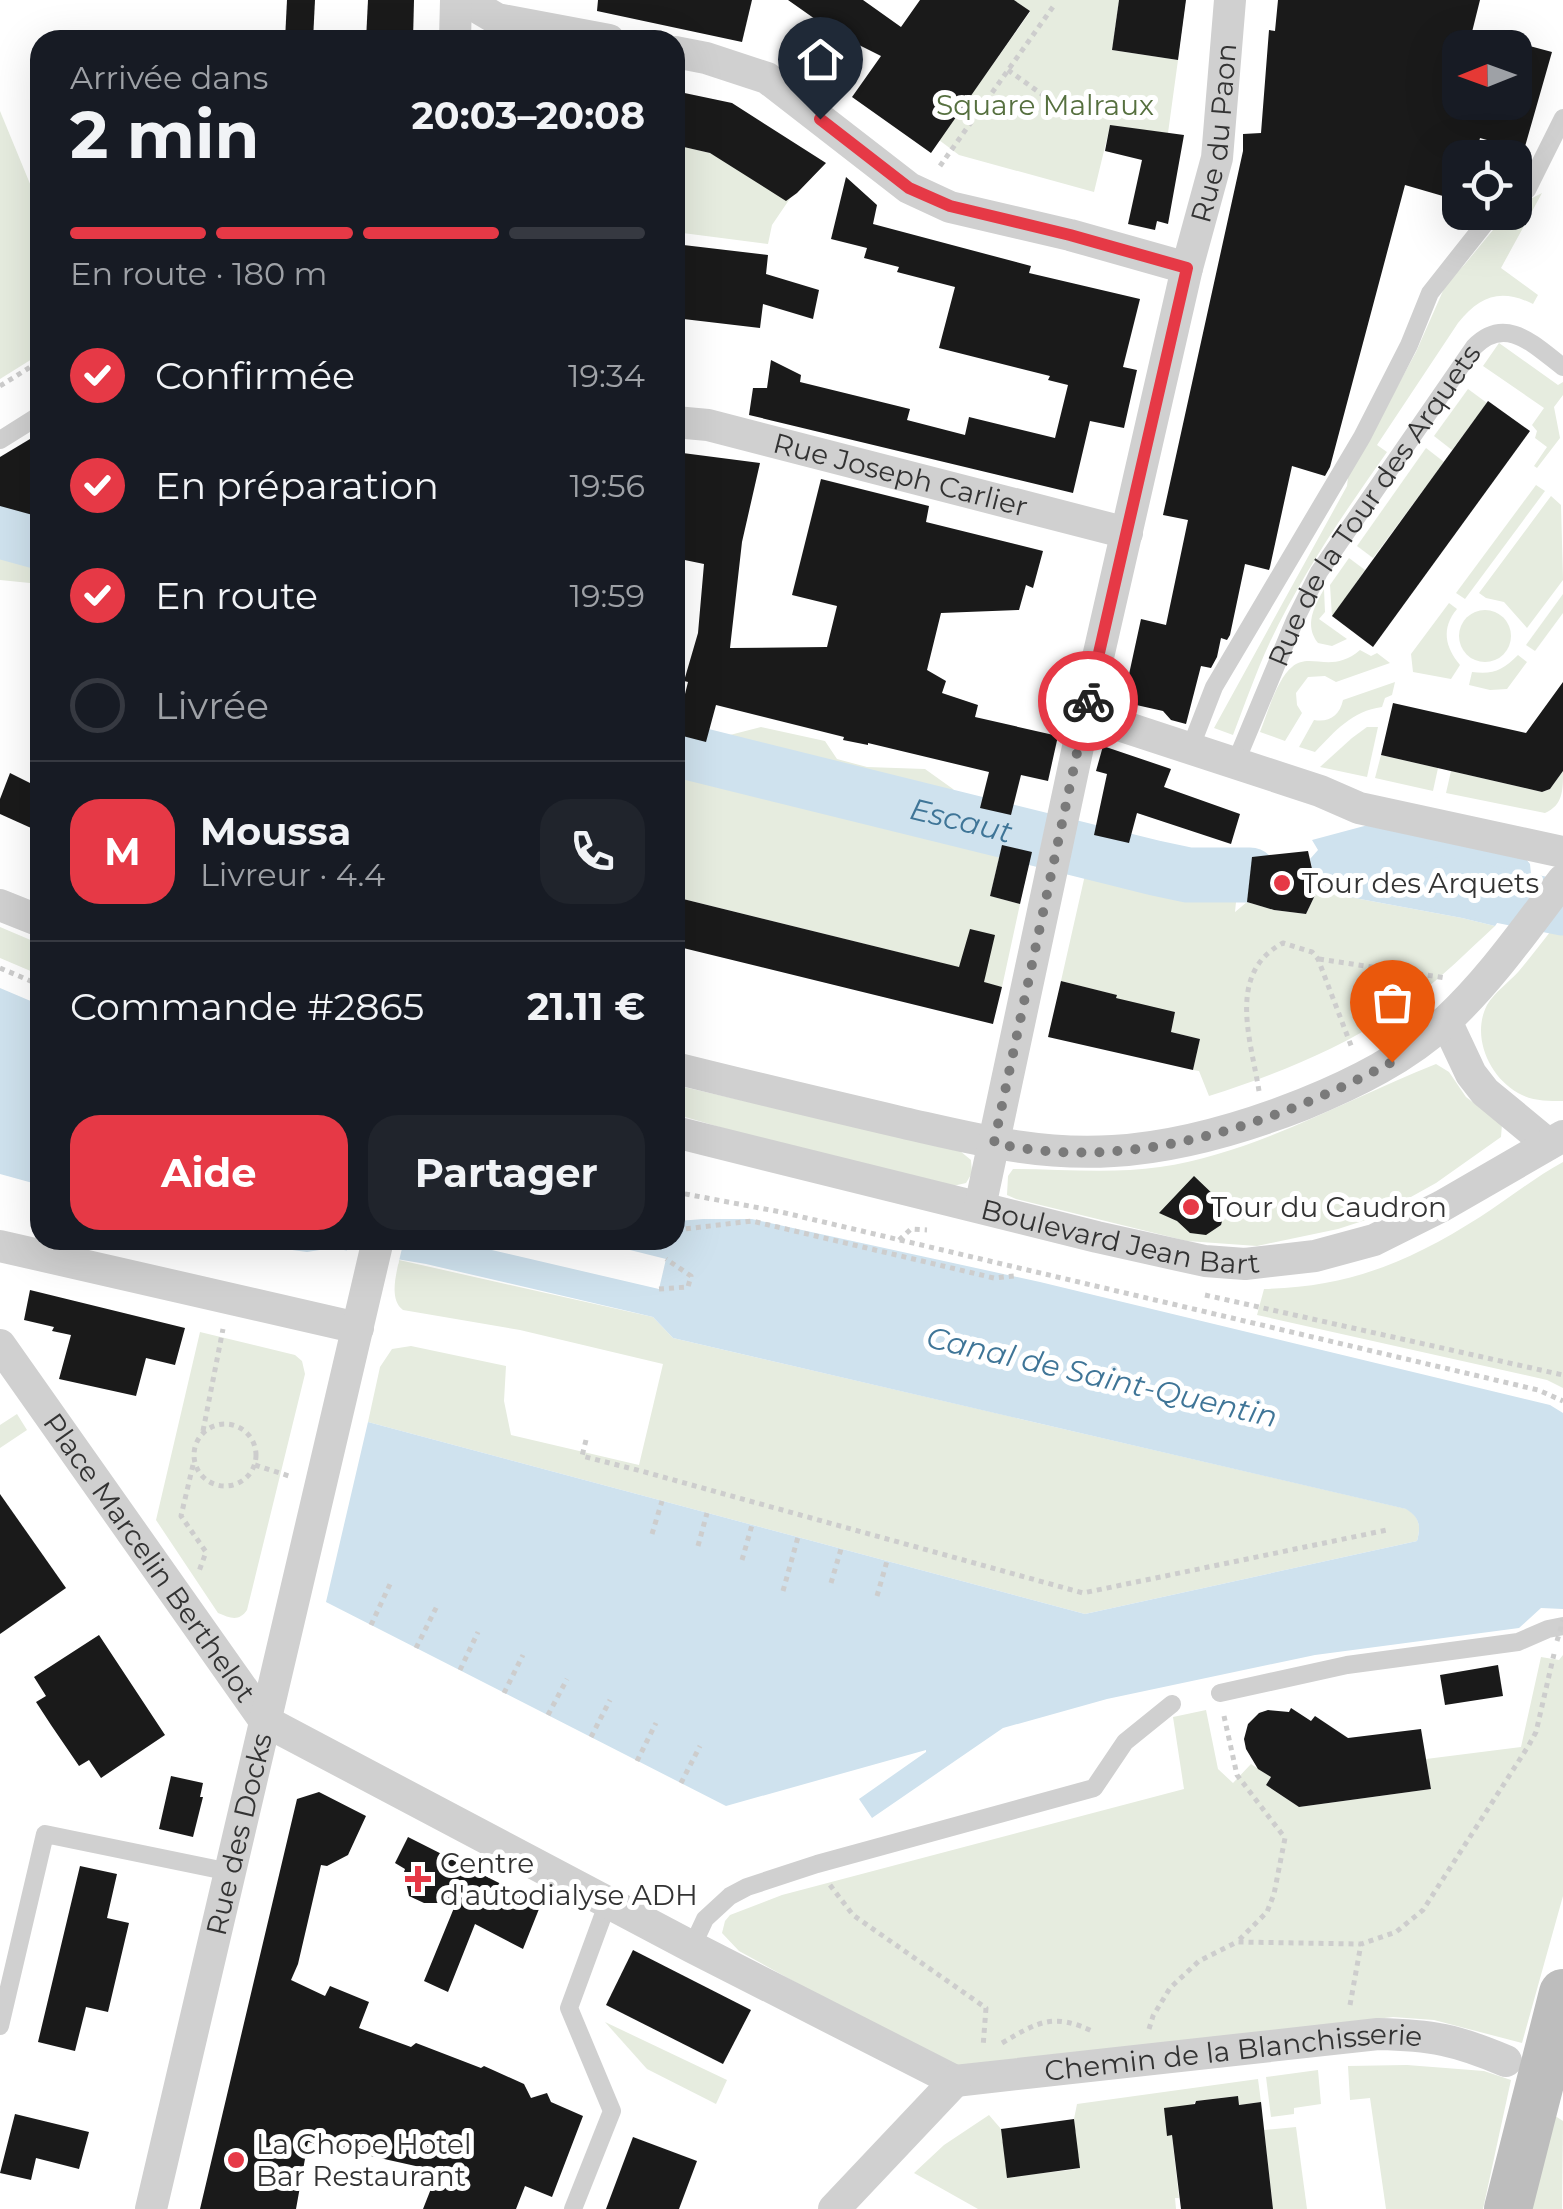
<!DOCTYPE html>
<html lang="fr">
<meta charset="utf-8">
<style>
:root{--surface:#171b24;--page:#20242c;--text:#f1f3f6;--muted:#9ea1a6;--line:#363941;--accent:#e63946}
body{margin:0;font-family:Montserrat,sans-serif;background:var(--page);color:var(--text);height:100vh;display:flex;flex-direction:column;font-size:38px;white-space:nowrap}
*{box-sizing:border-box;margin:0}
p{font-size:32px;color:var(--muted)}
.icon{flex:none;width:55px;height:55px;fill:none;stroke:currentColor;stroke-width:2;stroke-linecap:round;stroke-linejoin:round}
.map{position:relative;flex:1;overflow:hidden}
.details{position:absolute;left:30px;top:30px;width:655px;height:1220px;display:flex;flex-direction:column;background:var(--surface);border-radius:30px;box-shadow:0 10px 40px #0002}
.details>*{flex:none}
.needle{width:65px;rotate:269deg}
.tools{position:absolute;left:1442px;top:30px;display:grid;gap:20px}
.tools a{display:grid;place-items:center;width:90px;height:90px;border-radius:20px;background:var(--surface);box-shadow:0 10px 40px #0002;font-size:50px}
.pin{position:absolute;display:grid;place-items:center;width:85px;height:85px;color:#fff;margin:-102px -42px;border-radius:50% 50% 50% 0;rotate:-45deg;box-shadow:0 0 10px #0007}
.pin .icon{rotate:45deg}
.courier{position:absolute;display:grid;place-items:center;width:100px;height:100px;margin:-50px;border:8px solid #e63946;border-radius:50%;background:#fff;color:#222;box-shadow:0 2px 12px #0007}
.overview em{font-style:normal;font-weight:700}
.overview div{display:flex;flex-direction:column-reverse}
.overview{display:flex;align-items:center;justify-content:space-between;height:170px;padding:0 40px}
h1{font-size:65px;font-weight:700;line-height:75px}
.bar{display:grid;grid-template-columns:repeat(4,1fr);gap:15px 10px;align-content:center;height:120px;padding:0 40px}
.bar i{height:12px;border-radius:8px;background:var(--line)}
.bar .on{background:var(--accent)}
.bar p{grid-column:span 4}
.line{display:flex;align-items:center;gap:25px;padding:0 40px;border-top:2px solid var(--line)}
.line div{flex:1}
.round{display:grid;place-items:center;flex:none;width:105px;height:105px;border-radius:30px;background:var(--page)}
ol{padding:0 40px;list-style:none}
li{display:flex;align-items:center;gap:30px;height:110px}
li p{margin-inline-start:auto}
li .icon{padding:10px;border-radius:50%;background:var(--accent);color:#fff;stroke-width:4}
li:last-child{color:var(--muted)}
li i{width:55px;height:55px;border:5px solid var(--line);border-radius:50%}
.primary-button{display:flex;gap:20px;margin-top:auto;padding:20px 40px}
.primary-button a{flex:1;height:115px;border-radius:30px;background:var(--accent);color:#fff;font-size:40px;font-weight:700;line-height:115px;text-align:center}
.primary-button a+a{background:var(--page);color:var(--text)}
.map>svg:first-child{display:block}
.green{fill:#e6ecdf}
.water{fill:#cfe2ee}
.pier{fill:#fff}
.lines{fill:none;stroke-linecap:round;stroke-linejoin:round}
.river{stroke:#cfe2ee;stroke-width:55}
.building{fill:#1a1a1a}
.path{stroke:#cdcdcd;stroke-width:5;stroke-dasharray:5 5;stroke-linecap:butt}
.service{stroke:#d0d0d0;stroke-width:18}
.minor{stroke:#d0d0d0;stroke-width:32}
.secondary{stroke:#bdbdbd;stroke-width:48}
.path-bridge{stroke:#cdcdcd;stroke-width:5;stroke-dasharray:5 5;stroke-linecap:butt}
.done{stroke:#7a7a7a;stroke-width:10;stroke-dasharray:0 18}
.route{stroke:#e63946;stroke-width:12}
.poi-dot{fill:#e63946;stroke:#fff;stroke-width:4}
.labels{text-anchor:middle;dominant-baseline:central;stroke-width:10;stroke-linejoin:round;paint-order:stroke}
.park-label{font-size:28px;fill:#56703f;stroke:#fff}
.street-label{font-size:28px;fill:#333;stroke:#fff}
.poi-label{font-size:28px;fill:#333;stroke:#fff;text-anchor:start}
.water-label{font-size:30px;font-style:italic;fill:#3f7597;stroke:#fff}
</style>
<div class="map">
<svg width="1563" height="2209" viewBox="0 0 1563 2209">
<rect width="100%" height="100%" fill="#fff"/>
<!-- green -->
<g class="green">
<path d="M1014 0H1119L1112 50 1178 60 1168 133 1110 126 1094 192 959 155 939 140 1030 12Z"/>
<path d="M0 111 40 208V354L0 379Z"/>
<path d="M675 145 710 153 791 197 772 225 768 244 675 232Z"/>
<path d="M1542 193 1501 268 1538 295 1533 304C1500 288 1480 296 1458 323L1377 445 1387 452C1344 513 1302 574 1270 642 1256 672 1245 704 1233 735L1214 728 1347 486 1348 477 1416 352 1446 284 1465 264 1507 213 1515 212V207Z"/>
<path d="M1499 343 1558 385 1563 382V395L1554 407 1560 438 1537 468 1534 466 1547 447 1535 438 1537 431 1532 425 1544 408 1483 366Z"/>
<path d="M1468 389 1487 403 1452 450 1434 436Z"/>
<path d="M1426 448 1444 462 1373 558 1357 546Z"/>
<path d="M1536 485 1545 491 1465 599 1456 593Z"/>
<path d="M1551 496 1561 505 1563 580 1527 628 1504 602 1486 598 1479 593Z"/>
<path d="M0 506 40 517V584L0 580Z"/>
<path d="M1349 558 1365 570 1332 617 1330 585Z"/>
<path d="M1324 589 1325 612 1319 619 1347 639 1332 646 1318 643C1304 625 1314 607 1324 589Z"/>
<path d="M1563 594V613L1535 651 1526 645Z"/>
<path d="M1449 603 1457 609C1441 628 1445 647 1460 665L1451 679 1413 672 1411 654Z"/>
<circle cx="1485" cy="636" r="26"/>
<path d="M1360 650 1371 656 1377 653 1390 663 1336 682 1325 676 1308 677 1296 693 1297 705 1302 713 1285 741 1260 732C1267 714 1277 679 1292 667 1310 651 1331 675 1360 650Z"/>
<path d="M1518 655 1527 662 1507 689 1490 690 1469 685 1472 672C1493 675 1503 670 1518 655Z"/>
<path d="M1395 682 1392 695 1385 698 1382 707C1352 711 1335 731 1315 752L1299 747 1314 720C1329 723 1340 715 1343 700Z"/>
<path d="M761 727 825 741 837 759 867 767 925 769 953 789 965 806 998 832 996 843 1002 845 990 896 1020 904 1002 987 940 972 942 963 675 897V767L722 777 715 772 675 762V738L709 747 726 736Z"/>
<path d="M1367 727H1378L1367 777 1320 767 1352 738Z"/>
<path d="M1381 755 1438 768 1433 791 1375 778Z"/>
<path d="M1451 771 1542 792 1550 789 1563 771C1563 791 1563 805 1545 813L1446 793Z"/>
<path d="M1087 866 1236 902 1235 912 1247 902 1274 910 1306 914 1317 891 1462 918 1495 926C1468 951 1442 977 1413 999 1353 1044 1279 1074 1209 1096L1199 1071 1193 1070 1200 1039 1171 1032 1175 1012 1116 1002V995L1061 981Z"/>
<path d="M1563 916V1101C1547 1101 1532 1101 1518 1093 1489 1077 1471 1036 1487 1005 1494 993 1509 982 1519 971 1534 953 1548 934 1563 916Z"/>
<path d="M0 927 40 944V975L0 958Z"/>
<path d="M1436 1064 1449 1072 1466 1097 1502 1124 1501 1137 1436 1183 1375 1217 1338 1229 1257 1246 1187 1241 1016 1199 1007 1195 1008 1176 1013 1169C1061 1169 1112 1174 1160 1167 1258 1152 1345 1100 1436 1064Z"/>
<path d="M675 1085 960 1151 971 1160 972 1173 966 1183 953 1186 764 1140 675 1114Z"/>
<path d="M1563 1162V1388L1547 1380 1257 1315 1264 1289C1349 1287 1409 1262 1480 1217 1508 1199 1534 1178 1563 1162Z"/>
<path d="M399 1260 653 1317 673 1338 1407 1509C1420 1518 1421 1526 1417 1541L1085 1614 368 1422 380 1367 392 1349 411 1346 506 1366 504 1401 511 1435 639 1465 663 1364 520 1330 403 1310C389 1299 396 1276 399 1260Z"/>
<path d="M200 1332 295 1355 302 1361 305 1374 247 1610C239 1622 230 1618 218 1613L156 1520Z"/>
<path d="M17 1414 27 1430 0 1448V1425Z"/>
<path d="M1563 1655V1896L1522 2043 1434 2020 1393 2017 961 2067 923 2053 739 1951 722 1933 725 1921 730 1915 782 1895 1184 1789 1173 1717 1206 1710 1218 1769 1233 1783 1251 1764 1271 1777 1266 1785 1299 1807 1431 1789 1426 1759 1521 1747 1541 1657 1559 1660Z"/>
<path d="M605 2022 727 2080 716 2104 647 2069Z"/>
<path d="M1407 2065 1484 2071 1511 2080 1483 2209H1386L1370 2098 1350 2100 1348 2066Z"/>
<path d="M1318 2070 1321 2104 1294 2108V2114L1271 2117 1266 2077Z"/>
<path d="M1258 2079 1261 2102 1239 2105 1237 2096 1196 2101 1167 2135H1172L1179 2198H1175L1176 2209H978L914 2173 944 2145 989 2115 1001 2129 1008 2177 1079 2169 1074 2119 1077 2104Z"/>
<path d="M1549 2112 1563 2121 1562 2209H1522Z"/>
<path d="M1296 2127 1307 2209H1273L1264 2130Z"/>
</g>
<!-- water -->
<g class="water">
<path d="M1368 825 1526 859 1530 864 1531 874 1495 926 1462 918 1317 891 1310 859 1318 850 1312 840Z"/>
<path d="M0 988 40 1005V1185L0 1174Z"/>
<path d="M703 1219H752L1040 1282 1550 1405 1563 1413V1609L1541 1608 1519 1628 1315 1655 1107 1699 1003 1728 872 1818 859 1799 926 1752V1750L726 1806 326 1602 368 1422 1085 1614 1417 1541C1421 1526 1420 1518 1406 1509L673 1338 653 1317 632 1312 426 1264 332 1248 307 1252 270 1247 244 1240H449L659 1289 666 1259 590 1240H675V1230L678 1221Z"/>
</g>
<!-- pier -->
<path class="pier" d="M349 1240H404L398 1265 346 1255Z"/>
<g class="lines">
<!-- river -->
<g class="river">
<path d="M0 531 40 542"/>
<path id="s1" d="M675 749 1155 868 1188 875H1250"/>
<path d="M1443 884 1563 908"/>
</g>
</g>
<!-- building -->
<g class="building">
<path d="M287 0H315L313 40H285Z"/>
<path d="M368 0H414L413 40H366Z"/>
<path d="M598 0H752L742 42 597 11Z"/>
<path d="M788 0H863L901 27 920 0H1014L1030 11 931 153 852 97 881 56 829 30 811 25 815 19Z"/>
<path d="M1119 0H1186L1178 60 1112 50Z"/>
<path d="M1278 0H1480L1468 48H1460V102H1515V42L1552 52 1522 157 1515 156V148L1480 138 1475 158H1460V201L1405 185 1330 467 1325 476 1292 466 1270 567 1269 570 1245 564 1230 635 1227 640 1221 638 1217 657 1211 668 1201 666 1186 724 1171 720 1163 711 1123 702 1141 619 1166 625 1188 520 1163 515 1243 151V134L1261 133 1269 30 1275 31Z"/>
<path d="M675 91 732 103 826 163 797 193 786 201 710 153 675 145Z"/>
<path d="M1110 125 1184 135 1168 224 1157 221 1155 230 1128 224 1142 160 1105 151Z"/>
<path d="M846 177 877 205 873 224 1031 266 1029 273 1140 299 1123 367 1137 370 1124 428 1090 421 1073 493 749 415 753 388H767L771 360 801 375 800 382 910 409 907 420 965 435 969 417 1055 438 1068 385 1048 380 1050 376 939 348 955 287 897 272 899 267 864 258 867 248 831 239Z"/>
<path d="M675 244 768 255 766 274 819 290 813 319 763 304 760 328 675 318Z"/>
<path d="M1488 401 1530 431 1373 647 1332 616Z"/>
<path d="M40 433V517L0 506V457Z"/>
<path d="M675 452 760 463 742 542 730 648 827 647 837 606 792 595 821 479 929 506 926 522 1043 551 1033 588 1026 585 1019 610 941 613 927 670 946 681 942 693 978 705 975 717 1058 736 1048 781 1021 775 1011 815 980 808 989 772 868 743V745L843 740 844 737 716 705 706 742 675 734 688 682 684 681 698 633 704 564 675 558Z"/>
<path d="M1563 682V771L1550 789 1542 792 1381 755 1393 703 1526 733Z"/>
<path d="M1103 746 1171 769 1164 787 1240 814 1231 844 1137 813 1129 843 1094 835 1107 774 1096 771Z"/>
<path d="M10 773 40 788V832L0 814V799Z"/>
<path d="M1002 845 1032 852 1020 904 990 896Z"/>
<path d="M1308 851 1317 891 1306 914 1274 910 1247 902 1252 857Z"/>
<path d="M675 897 959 967 970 929 995 935 984 982 1002 987 993 1024 675 946Z"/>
<path d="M1061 981 1117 995 1116 998 1175 1012 1171 1032 1200 1039 1193 1070 1048 1037Z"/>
<path d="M1194 1176 1218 1199 1224 1214 1221 1225 1206 1235 1190 1233 1177 1221 1159 1213Z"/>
<path d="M30 1290 185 1328 175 1365 146 1358 136 1396 59 1379 71 1335 52 1331 54 1327 24 1320Z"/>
<path d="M0 1494 66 1588 0 1634Z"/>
<path d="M99 1635 165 1735 101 1778 89 1760 79 1766 51 1725 36 1702 46 1696 34 1677Z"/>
<path d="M1498 1665 1503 1696 1445 1705 1440 1675Z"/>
<path d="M1291 1708 1311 1721 1315 1716 1348 1738 1421 1729 1431 1789 1299 1807 1266 1785 1271 1777 1258 1769 1246 1749 1244 1739 1248 1724 1259 1713 1268 1710 1289 1712Z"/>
<path d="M171 1776 203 1783 200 1797H203L193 1837 159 1829Z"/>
<path d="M319 1792 366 1816 348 1855 327 1866 321 1865 298 1964 291 1980 325 1996 330 1986 369 2002 359 2028 411 2047 416 2043 481 2068 484 2066 524 2084 531 2098 547 2093 551 2102 583 2116 552 2197 525 2186 516 2209H423L438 2171 308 2142 296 2209H200L297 1799Z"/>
<path d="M408 1837 541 1904 523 1949 475 1924 448 1992 424 1981 456 1903H424L409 1896 404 1872 405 1869 395 1863Z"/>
<path d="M80 1866 117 1874 107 1918 129 1923 108 2012 86 2007 75 2051 38 2042Z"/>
<path d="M633 1950 751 2010 723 2064 606 2005Z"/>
<path d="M1238 2096 1239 2105 1261 2102 1273 2209H1181L1172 2135 1167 2136 1164 2108 1195 2104 1196 2101Z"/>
<path d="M15 2114 89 2132 79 2169 36 2158 31 2180 0 2173Z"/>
<path d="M1074 2119 1080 2168 1007 2178 1001 2129Z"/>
<path d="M633 2137 697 2161 679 2209H606Z"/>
</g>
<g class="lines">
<!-- path -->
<g class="path">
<path d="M1008 70 1061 108"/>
<path d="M940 166 1055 4"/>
<path d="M0 386 40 361"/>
<path d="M1319 959 1446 978"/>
<path d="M0 968 40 985"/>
<path d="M1259 1091C1251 1040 1226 973 1283 943L1312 952 1318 959 1352 1048"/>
<path d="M675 1192 781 1212 1538 1390 1563 1401"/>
<path d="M676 1230 752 1221 994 1278 1014 1276"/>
<path d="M899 1240 911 1229 927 1230"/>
<path d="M659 1289 688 1287 691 1276 666 1259"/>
<path d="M1205 1295 1563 1375"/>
<circle cx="225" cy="1455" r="31"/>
<path d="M203 1431 223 1329"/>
<path d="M586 1440 582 1456 641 1471 1083 1593 1387 1530"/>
<path d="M193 1465 181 1516 206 1552 198 1574"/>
<path d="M255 1465 289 1476"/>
<path d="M652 1534 662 1501"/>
<path d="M698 1546 707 1513"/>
<path d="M742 1560 752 1525"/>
<path d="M831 1583 841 1549"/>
<path d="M783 1591 798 1537"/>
<path d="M877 1596 887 1561"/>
<path d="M371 1625 391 1582"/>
<path d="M416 1648 437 1606"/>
<path d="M460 1670 478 1632"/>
<path d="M504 1693 523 1655"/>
<path d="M548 1715 567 1679"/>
<path d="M1224 1716 1237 1775 1285 1838 1274 1894 1267 1912 1237 1942"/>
<path d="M591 1737 610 1700"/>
<path d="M637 1761 656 1723"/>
<path d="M681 1783 700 1746"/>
<path d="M830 1885 853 1915 986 2008 983 2047"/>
<path d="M1350 2005 1361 1944 1396 1932 1423 1910 1529 1745 1536 1732 1554 1654"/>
<path d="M1149 2029 1153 2016 1170 1988 1199 1961 1237 1942 1361 1944"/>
<path d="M1002 2043C1038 2022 1053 2012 1094 2032"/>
</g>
<!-- service -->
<g class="service">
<path d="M1515 196 1527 190 1563 118"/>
<path d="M0 440 40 415"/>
<path d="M1190 749 1214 687 1362 437 1409 345 1430 293 1494 212"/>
<path id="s2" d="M1235 764 1295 620 1319 572 1474 347C1506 314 1535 346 1563 367"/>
<path d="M1220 1693 1347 1665 1518 1642 1548 1629 1563 1626"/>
<path d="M692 1947 705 1919 730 1896 747 1887 817 1864 1094 1788 1125 1742 1172 1704"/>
<path d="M0 2026 45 1834 230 1872"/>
<path d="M573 2209 612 2111 569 2008 608 1902"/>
</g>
<!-- minor -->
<g class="minor">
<path d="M465 0 497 19 609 40"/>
<path d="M455 40 456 0"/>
<path d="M675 52 706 58 767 78 909 188 950 207 1070 235 1187 268"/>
<path id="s3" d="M675 422 708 425 1127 533"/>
<path d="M1085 714 1320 791 1359 808 1563 852"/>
<path d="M0 905 40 921"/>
<path d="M1446 1021 1471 1074 1485 1092 1548 1144"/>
<path d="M675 1068C751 1087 827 1105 904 1123 975 1139 1039 1156 1113 1151 1179 1147 1243 1128 1304 1104 1355 1083 1406 1058 1447 1020 1491 979 1526 928 1563 880"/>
<path id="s4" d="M675 1132 1097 1237 1205 1261 1245 1264 1315 1256 1374 1240 1442 1206 1563 1136"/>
<path id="s5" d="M980 1207 1085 714 1187 268 1217 158 1230 0"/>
<path d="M0 1246 358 1328"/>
<path id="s6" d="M0 1345 265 1721 692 1947 955 2081"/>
<path id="s7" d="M955 2081 1378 2034C1431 2035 1457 2040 1506 2061"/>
<path id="s8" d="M151 2209 378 1240"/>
<path d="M834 2209 955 2081"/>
</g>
<!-- secondary -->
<path class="secondary" d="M1508 2209 1563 1993"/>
<!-- path-bridge -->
<path class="path-bridge" d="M1557 1641 1563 1620"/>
</g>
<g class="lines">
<!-- done -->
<path class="done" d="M1088 701 994 1143C1130 1174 1273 1125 1392 1062"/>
<!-- route -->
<path class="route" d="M820 119 909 188 950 206 1070 235 1187 268 1088 701"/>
</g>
<!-- markers -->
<g class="poi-dot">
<circle cx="1282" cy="883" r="10"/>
<circle cx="1191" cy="1207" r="10"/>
<path d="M413 1864h10v10h10v10h-10v10h-10v-10h-10v-10h10z"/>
<circle cx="236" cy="2160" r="10"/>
</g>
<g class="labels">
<!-- park labels -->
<g class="park-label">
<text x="1045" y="105">Square Malraux</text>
</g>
<!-- street labels -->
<g class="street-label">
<text stroke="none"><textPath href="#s5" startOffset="1100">Rue du Paon</textPath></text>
<text stroke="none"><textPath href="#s3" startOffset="232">Rue Joseph Carlier</textPath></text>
<text stroke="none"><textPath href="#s2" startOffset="295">Rue de la Tour des Arquets</textPath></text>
<text stroke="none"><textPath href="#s4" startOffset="458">Boulevard Jean Bart</textPath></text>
<text stroke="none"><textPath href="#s6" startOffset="260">Place Marcelin Berthelot</textPath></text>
<text stroke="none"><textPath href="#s8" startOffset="385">Rue des Docks</textPath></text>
<text stroke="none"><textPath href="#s7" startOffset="280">Chemin de la Blanchisserie</textPath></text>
</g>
<!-- poi labels -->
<g class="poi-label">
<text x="1302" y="883">Tour des Arquets</text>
<text x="1211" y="1207">Tour du Caudron</text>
<text x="440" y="1863">Centre<tspan x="440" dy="32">d'autodialyse ADH</tspan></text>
<text x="256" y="2144">La Chope Hotel<tspan x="256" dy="32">Bar Restaurant</tspan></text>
</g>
<!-- water labels -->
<g class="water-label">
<text stroke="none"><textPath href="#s1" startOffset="295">Escaut</textPath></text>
<text transform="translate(1102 1377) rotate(13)">Canal de Saint-Quentin</text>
</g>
</g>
</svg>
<div class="tools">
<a><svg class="needle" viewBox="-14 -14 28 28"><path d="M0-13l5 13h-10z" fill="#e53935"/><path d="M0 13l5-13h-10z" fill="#9ea1a6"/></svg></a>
<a><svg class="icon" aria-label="locate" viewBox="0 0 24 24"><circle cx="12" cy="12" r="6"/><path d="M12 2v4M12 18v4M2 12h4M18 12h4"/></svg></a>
</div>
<div class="pin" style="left:1392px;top:1062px;background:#ea580c"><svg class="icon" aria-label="bag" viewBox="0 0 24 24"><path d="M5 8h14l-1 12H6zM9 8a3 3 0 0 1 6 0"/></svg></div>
<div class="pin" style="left:820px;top:119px;background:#1f2937"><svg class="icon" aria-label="home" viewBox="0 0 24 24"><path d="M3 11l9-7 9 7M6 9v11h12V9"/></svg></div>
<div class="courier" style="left:1088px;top:701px"><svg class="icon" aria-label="bike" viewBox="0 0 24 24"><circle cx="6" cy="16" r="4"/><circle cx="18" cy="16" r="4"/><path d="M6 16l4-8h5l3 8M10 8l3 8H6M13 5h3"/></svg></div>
<section class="details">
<div class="overview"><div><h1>2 min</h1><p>Arrivée dans</p></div><em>20:03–20:08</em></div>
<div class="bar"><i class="on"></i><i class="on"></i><i class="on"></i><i></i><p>En route · 180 m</p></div>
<ol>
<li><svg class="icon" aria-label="check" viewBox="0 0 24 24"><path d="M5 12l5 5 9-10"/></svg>Confirmée<p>19:34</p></li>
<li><svg class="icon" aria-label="check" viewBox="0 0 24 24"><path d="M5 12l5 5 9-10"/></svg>En préparation<p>19:56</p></li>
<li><svg class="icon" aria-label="check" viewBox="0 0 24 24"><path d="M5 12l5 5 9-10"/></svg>En route<p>19:59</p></li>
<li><i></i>Livrée</li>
</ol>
<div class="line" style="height:180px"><b class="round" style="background:var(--accent);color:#fff">M</b><div><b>Moussa</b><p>Livreur · 4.4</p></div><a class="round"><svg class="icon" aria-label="phone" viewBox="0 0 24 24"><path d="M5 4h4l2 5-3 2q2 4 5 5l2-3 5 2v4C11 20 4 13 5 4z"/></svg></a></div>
<div class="line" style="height:130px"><div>Commande #2865</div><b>21.11 €</b></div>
<div class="primary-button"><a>Aide</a><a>Partager</a></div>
</section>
</div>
